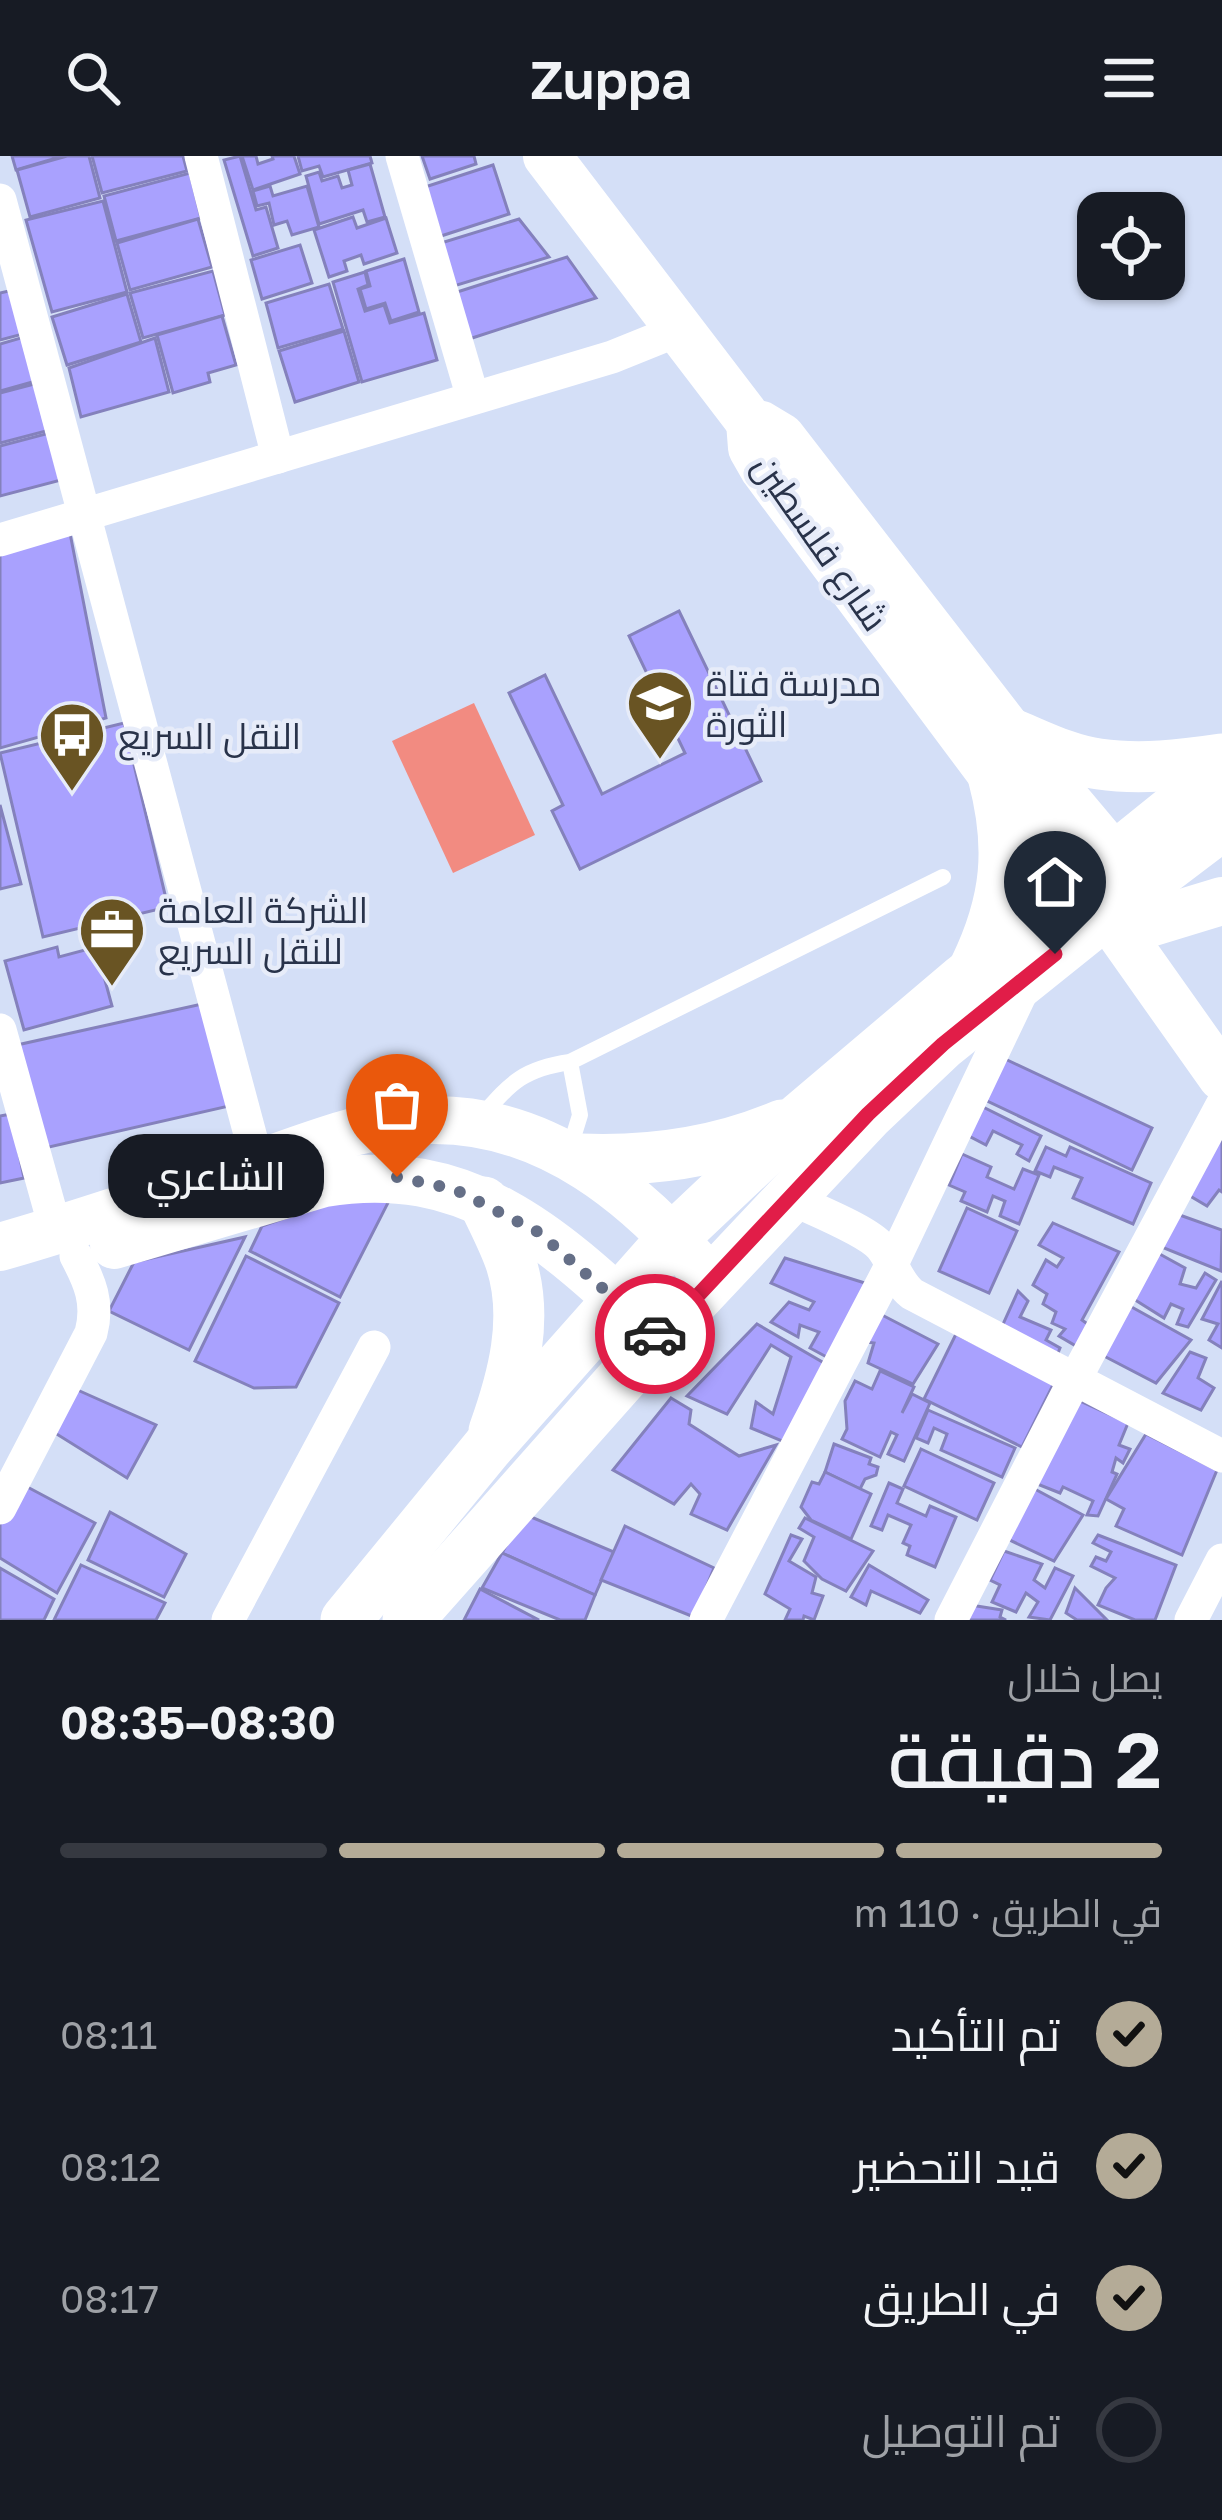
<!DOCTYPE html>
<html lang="ar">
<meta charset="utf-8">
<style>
:root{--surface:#171b24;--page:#20242c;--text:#f1f3f6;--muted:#9ea1a6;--line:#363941;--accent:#b4ab97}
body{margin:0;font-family:"Golos Text",Cairo,sans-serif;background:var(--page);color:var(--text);direction:rtl;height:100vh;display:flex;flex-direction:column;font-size:45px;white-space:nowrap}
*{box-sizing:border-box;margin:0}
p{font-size:39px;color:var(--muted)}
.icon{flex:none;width:66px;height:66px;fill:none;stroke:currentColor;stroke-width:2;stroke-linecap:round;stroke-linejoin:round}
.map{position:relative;height:1464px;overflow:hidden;direction:ltr}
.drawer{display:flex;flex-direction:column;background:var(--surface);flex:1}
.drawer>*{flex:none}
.buttons{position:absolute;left:1077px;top:36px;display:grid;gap:24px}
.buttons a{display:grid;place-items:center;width:108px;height:108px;border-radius:24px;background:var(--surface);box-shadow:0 3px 9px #0004;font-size:60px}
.pin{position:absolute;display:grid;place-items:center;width:102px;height:102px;color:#fff;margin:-123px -51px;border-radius:50% 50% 50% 0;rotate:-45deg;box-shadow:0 0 12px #0007}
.pin .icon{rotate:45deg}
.courier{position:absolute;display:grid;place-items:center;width:120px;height:120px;margin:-60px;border:9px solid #e11d48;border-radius:50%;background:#fff;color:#222;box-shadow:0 3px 15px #0007}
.bubble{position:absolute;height:84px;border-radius:36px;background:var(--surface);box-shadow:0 3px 9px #0004;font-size:39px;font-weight:600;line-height:84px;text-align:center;direction:rtl}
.summary em{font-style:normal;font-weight:600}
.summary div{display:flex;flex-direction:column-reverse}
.summary{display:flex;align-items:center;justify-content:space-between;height:204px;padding:0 60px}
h1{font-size:78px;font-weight:600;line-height:90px}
.bar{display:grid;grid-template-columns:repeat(4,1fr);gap:18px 12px;align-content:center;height:144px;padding:0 60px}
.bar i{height:15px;border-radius:9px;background:var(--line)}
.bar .on{background:var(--accent)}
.bar p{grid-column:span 4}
ol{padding:0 60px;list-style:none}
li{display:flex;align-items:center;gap:36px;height:132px}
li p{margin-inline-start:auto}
li .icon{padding:12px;border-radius:50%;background:var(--accent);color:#111;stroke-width:4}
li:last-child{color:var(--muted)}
li i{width:66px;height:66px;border:6px solid var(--line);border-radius:50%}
header{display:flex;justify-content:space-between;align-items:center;height:156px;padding:0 60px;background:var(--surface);font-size:54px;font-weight:600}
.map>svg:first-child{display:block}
.green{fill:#f28b81}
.building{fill:#a9a1fe;stroke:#8481bc;stroke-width:3}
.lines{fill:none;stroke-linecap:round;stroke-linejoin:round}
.lane{stroke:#fff;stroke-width:16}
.street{stroke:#fff;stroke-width:33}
.secondary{stroke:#fff;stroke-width:48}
.primary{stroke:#fff;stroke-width:51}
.done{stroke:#656f87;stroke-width:12;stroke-dasharray:0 21.6}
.route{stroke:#e11d48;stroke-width:15}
.labels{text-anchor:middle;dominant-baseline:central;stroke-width:9;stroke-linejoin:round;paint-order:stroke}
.street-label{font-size:36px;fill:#29334a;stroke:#e7ecf9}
.poi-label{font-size:36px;fill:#29334a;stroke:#e7ecf9;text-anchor:start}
</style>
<header><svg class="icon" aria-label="menu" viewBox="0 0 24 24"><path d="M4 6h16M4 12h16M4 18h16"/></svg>Zuppa<svg class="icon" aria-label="search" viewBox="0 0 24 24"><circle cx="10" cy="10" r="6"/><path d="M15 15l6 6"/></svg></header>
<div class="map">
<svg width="1222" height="1464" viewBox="0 0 1222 1464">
<rect width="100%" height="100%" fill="#d4dff7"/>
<!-- green -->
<path class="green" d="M474 547 535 679 453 717 392 585Z"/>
<!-- building -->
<g class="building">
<path d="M12 0H63L16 14Z"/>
<path d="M67 0H89L100 42 30 61 17 14Z"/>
<path d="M92 0H183L187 15 102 37Z"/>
<path d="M240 0 256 54 266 51 278 92 253 100 224 4Z"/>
<path d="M242 0H256L258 8 273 3 272 0H294L300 18 253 34Z"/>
<path d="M298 0H370L372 7 323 21 319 10 302 15Z"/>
<path d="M422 0H474L476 8 430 23Z"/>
<path d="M370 8 385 61 367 66 363 54 319 68 306 20 319 16 322 25 338 20 342 32 352 29 348 14Z"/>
<path d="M493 9 509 58 441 80 425 31Z"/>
<path d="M190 17 201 62 116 85 104 40Z"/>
<path d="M270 30 273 40 307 30 319 71 292 79 287 65 274 69 269 47 257 50 253 35Z"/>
<path d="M103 45 127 136 52 156 26 64Z"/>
<path d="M353 61 357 72 386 62 397 97 364 108 361 99 344 105 347 115 329 121 314 74Z"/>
<path d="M198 63 212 111 130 134 117 87Z"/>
<path d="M519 63 549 101 454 130 441 87Z"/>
<path d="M300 89 312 127 262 143 251 104Z"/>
<path d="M567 101 596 142 469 183 454 137Z"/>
<path d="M404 103 419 156 391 165 385 147 366 153 360 133 370 130 366 115Z"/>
<path d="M213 115 225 159 143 182 130 137Z"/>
<path d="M365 116 368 129 358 133 365 155 384 149 390 167 424 157 437 204 362 226 333 126Z"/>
<path d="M329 128 343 173 278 192 266 147Z"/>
<path d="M13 134 23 178 0 184V137Z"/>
<path d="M127 138 141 186 67 209 52 161Z"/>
<path d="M222 160 236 209 208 217 210 226 173 237 157 179Z"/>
<path d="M344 175 359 226 295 246 279 195Z"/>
<path d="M24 181 36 225 0 235V188Z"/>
<path d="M155 182 169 236 81 261 69 212Z"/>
<path d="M38 227 50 274 0 287V237Z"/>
<path d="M53 276 65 323 0 340V290Z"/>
<path d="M69 372 106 562 0 592V395Z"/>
<path d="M679 455 761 625 580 713 552 655 563 649 509 537 545 519 602 638 685 597 629 480Z"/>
<path d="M124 567 168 751 43 781 0 597Z"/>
<path d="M0 649 21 728 0 733Z"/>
<path d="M57 791 59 801 96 791 112 850 24 874 5 805Z"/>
<path d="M211 846 238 948 36 994 17 889Z"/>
<path d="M1003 902 1152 972 1132 1014 983 943Z"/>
<path d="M981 950 1041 980 1029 1005 1017 998 1022 989 993 975 986 989 967 979Z"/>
<path d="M11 958 24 1022 0 1027V960Z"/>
<path d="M1222 978V1036L1219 1034 1207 1050 1185 1037Z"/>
<path d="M1046 991 1066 1000 1070 991 1151 1027 1133 1068 1073 1042 1082 1022 1054 1011 1050 1021 1035 1015Z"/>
<path d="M962 998 991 1011 987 1021 1014 1033 1023 1013 1039 1019 1019 1068 1000 1060 1005 1045 993 1040 987 1056 961 1045 965 1036 949 1029Z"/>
<path d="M378 1029 393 1037 340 1141 250 1095 262 1070Z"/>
<path d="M967 1052 1017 1075 989 1137 939 1115Z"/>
<path d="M1174 1057 1222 1074 1221 1115 1159 1090Z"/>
<path d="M1053 1067 1119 1096 1082 1164 1093 1172 1076 1190 1059 1180 1065 1173 1052 1167 1056 1156 1043 1148 1047 1138 1033 1129 1046 1104 1057 1111 1063 1102 1039 1089Z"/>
<path d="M245 1081 189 1194 109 1155 134 1106Z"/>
<path d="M1156 1096 1185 1112 1180 1128 1196 1132 1205 1117 1216 1124 1188 1171 1177 1168 1183 1153 1171 1148 1164 1162 1132 1142Z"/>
<path d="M246 1100 339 1147 296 1231 254 1232 195 1205Z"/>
<path d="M785 1102 868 1128 834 1205 810 1192 819 1176 800 1169 798 1181 771 1166 789 1146 809 1154 814 1146 771 1127Z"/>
<path d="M1222 1125V1192L1209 1184 1218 1168 1202 1163Z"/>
<path d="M1018 1135 1028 1145 1020 1161 1051 1174 1046 1184 1060 1192 1054 1207 999 1177Z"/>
<path d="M1128 1149 1191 1184 1156 1227 1100 1198Z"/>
<path d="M882 1159 938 1188 913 1228 868 1207 874 1187 866 1186Z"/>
<path d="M757 1168 824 1207 794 1290 751 1272 756 1246 773 1258 791 1201 771 1189 727 1258 687 1240Z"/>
<path d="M956 1178 1054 1227 1022 1291 924 1243Z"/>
<path d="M1190 1196 1206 1202 1198 1222 1214 1232 1201 1254 1163 1237Z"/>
<path d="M880 1215 914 1231 902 1257 912 1238 930 1247 904 1305 888 1298 897 1279 891 1276 880 1301 842 1283 847 1273 845 1245 855 1225 872 1233Z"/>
<path d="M73 1232 156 1269 127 1322 55 1277Z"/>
<path d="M1071 1241 1128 1267 1119 1289 1130 1293 1123 1307 1116 1302 1112 1316 1117 1318 1098 1360 1087 1359 1093 1345 1063 1331 1060 1337 1027 1324Z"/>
<path d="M671 1242 691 1254 689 1268 739 1300 776 1289 727 1374 691 1358 700 1338 691 1328 674 1348 613 1314Z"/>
<path d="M928 1254 1015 1292 1002 1321 941 1294 947 1278 934 1272 928 1287 916 1282Z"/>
<path d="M1146 1278 1217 1314 1182 1399 1116 1370 1124 1353 1106 1343Z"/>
<path d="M834 1288 871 1302 869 1308 878 1311 876 1319 865 1323 860 1333 825 1316Z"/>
<path d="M921 1293 994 1327 977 1364 904 1330Z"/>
<path d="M825 1316 871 1338 851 1383 811 1364 801 1351 812 1326 819 1328Z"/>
<path d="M18 1326 95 1367 57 1437 0 1402V1361Z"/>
<path d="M889 1327 903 1333 897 1347 926 1360 930 1350 956 1361 935 1411 907 1399 910 1390 903 1387 911 1369 888 1359 882 1374 871 1370Z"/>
<path d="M1031 1331 1083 1359 1054 1405 999 1379Z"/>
<path d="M110 1356 186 1398 164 1441 88 1404Z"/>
<path d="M524 1358 614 1396 595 1439 502 1397Z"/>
<path d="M805 1362 873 1395 846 1435 822 1423 804 1405 814 1381 799 1372Z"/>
<path d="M625 1370 714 1412 694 1461 601 1424Z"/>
<path d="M791 1379 802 1383 789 1405 816 1421 812 1437 823 1440 814 1464 804 1460 803 1464H785L790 1453 765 1438Z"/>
<path d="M1098 1379 1176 1409 1155 1464H1135L1098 1449 1106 1432 1115 1422 1091 1410 1096 1401 1106 1405 1111 1396 1093 1387Z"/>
<path d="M1004 1395 1042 1408 1034 1424 1045 1432 1055 1412 1073 1420 1050 1464 1029 1461 1038 1446 1026 1437 1016 1456 992 1446 1000 1429 990 1424Z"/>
<path d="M502 1397 595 1439 585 1464H560L482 1432Z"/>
<path d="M81 1409 165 1447 156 1464H54Z"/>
<path d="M869 1409 928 1444 920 1457 871 1435 866 1449 851 1441Z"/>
<path d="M0 1412 54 1443 44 1464H0Z"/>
<path d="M1075 1432 1107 1464H1077L1066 1457Z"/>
<path d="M480 1433 539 1464H464Z"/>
<path d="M964 1448 1002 1454 1000 1461 1006 1464H956Z"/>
</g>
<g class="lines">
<!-- lane -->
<g class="lane">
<path d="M480 962C511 927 522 913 570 906L943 721"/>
<path d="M568 998 580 959 570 906"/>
</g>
<!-- street -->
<g class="street">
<path d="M201 0 278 301"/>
<path d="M402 0 473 242"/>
<path d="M0 44 258 1008"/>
<path d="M0 384 612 201 679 174"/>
<path d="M0 874 56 1075"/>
<path d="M790 1042C812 1053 867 1074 881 1091 894 1107 896 1125 912 1138L1222 1300"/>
<path d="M0 1352 91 1177C99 1147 90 1126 76 1100"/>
<path d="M228 1464 374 1191"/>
<path d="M706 1464 891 1110 1023 833"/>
<path d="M951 1464 1074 1225 1222 949"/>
<path d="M1191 1464 1222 1404"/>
</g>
<!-- secondary -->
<g class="secondary">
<path d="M547 0 750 266 761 269 781 281 1010 577 1115 702"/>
<path d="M750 266 752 292 764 313 993 620 1079 730"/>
<path d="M1106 757 1222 921"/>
<path d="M1120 776 1222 745"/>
<path d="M114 1089 324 1027C473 1002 558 1088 659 1181"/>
<path d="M0 1091C85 1067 168 1038 252 1010 308 991 369 965 428 964 547 961 640 1040 711 1125"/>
</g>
<!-- primary -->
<g class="primary">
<path d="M1010 577C1039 589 1068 604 1099 608 1140 614 1182 609 1222 603"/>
<path d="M975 811C1007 745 1012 691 993 620"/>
<path d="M579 1003C650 1006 716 997 782 969"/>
<path d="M484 1046C493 1066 504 1086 511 1107 529 1163 513 1222 494 1275"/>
<path d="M346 1464 487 1292 674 1081 800 962 964 823 1222 615"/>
<path d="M408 1464 659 1181 868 959 943 888 1106 757 1222 669"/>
</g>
</g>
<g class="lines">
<!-- done -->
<path class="done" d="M397 1021 454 1033 538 1076 655 1178"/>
<!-- route -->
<path class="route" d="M655 1178 659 1181 868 958 943 888 1055 798"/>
</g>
<!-- icons -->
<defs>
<g id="school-pin" transform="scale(3.45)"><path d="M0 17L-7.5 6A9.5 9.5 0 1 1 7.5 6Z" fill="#695423" stroke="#e7ecf9"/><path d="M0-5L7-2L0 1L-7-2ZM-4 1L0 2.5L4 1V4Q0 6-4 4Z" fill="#fff"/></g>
<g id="bus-pin" transform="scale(3.45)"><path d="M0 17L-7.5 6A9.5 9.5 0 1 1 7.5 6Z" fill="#695423" stroke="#e7ecf9"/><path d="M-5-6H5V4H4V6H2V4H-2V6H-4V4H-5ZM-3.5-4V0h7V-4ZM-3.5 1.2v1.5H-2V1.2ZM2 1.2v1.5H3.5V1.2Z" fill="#fff"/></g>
<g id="office-pin" transform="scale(3.45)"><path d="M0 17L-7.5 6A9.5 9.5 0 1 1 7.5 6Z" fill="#695423" stroke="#e7ecf9"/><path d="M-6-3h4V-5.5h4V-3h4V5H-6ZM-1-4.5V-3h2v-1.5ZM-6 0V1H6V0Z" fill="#fff"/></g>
</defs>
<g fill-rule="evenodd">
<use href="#school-pin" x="660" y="547"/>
<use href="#bus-pin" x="72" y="579"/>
<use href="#office-pin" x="112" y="774"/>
</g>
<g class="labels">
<!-- street labels -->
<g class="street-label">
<text transform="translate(821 386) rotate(55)">شارع فلسطين</text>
</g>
<!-- poi labels -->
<g class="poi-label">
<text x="706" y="526">مدرسة فتاة<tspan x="706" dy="41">الثورة</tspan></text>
<text x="118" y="579">النقل السريع</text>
<text x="158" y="753">الشركة العامة<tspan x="158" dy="41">للنقل السريع</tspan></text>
</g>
</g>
</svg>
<div class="buttons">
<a><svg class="icon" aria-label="locate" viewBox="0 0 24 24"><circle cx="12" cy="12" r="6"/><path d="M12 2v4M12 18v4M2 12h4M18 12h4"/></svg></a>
</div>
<div class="pin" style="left:397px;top:1021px;background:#ea580c"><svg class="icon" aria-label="bag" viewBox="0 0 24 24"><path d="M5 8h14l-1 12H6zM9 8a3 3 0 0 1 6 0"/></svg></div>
<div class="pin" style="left:1055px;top:798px;background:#1f2937"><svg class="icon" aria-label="home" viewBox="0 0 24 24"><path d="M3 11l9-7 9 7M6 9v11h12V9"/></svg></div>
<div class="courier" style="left:655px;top:1178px"><svg class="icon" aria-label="car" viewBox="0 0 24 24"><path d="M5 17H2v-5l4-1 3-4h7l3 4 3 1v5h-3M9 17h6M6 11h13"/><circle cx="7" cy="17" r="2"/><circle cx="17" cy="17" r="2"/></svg></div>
<div class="bubble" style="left:108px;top:978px;width:216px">الشاعري</div>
</div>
<section class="drawer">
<div class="summary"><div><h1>2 دقيقة</h1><p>يصل خلال</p></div><em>08:30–08:35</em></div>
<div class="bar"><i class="on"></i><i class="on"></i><i class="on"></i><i></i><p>في الطريق · 110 m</p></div>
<ol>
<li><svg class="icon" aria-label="check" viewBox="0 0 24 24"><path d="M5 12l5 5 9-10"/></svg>تم التأكيد<p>08:11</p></li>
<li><svg class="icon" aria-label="check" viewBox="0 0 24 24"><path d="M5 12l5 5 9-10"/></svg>قيد التحضير<p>08:12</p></li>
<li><svg class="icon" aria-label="check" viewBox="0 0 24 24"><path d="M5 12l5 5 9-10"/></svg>في الطريق<p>08:17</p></li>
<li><i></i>تم التوصيل</li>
</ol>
</section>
